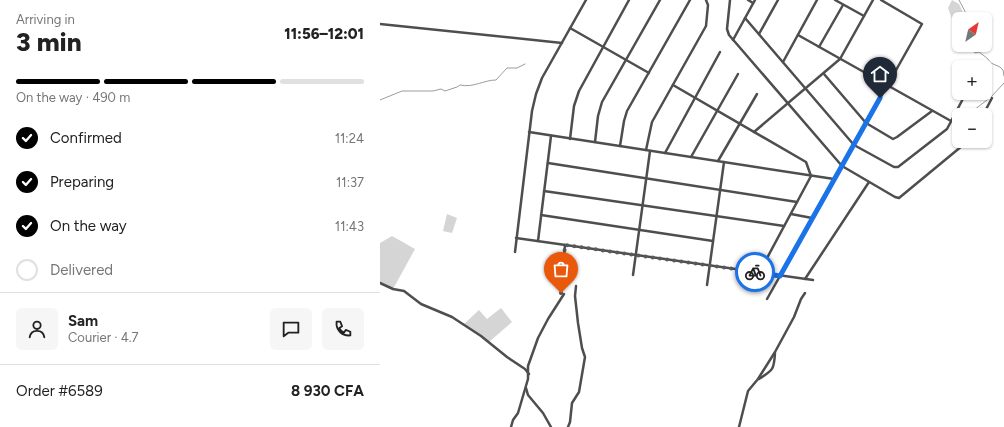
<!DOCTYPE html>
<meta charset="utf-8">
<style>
:root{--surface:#fff;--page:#f6f6f6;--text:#222;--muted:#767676;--line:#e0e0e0;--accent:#000}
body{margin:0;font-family:Figtree,sans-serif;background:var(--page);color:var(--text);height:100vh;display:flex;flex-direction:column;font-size:15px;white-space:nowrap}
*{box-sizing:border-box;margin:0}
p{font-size:13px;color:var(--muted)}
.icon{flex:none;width:22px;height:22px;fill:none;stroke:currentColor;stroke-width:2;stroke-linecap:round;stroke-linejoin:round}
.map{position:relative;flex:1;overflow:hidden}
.panel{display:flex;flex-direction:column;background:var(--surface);width:380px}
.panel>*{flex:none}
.needle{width:26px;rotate:34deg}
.controls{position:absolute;left:572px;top:12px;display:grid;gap:8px}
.controls a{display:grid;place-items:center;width:40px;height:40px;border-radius:6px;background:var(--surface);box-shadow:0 1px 3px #0004;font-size:20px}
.pin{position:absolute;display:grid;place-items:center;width:34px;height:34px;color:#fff;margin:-41px -17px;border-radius:50% 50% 50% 0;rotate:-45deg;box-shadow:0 0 4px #0007}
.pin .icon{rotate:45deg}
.courier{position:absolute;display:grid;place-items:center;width:40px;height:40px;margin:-20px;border:3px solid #1a73e8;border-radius:50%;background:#fff;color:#222;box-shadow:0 1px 5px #0007}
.headline em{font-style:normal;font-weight:800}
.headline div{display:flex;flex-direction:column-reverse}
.headline{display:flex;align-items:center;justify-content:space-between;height:68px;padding:0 16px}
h1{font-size:26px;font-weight:800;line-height:30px}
.bar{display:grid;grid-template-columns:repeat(4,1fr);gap:6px 4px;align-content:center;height:48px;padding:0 16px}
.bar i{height:5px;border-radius:3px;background:var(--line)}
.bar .on{background:var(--accent)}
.bar p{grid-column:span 4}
.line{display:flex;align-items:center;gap:10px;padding:0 16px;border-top:1px solid var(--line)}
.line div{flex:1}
.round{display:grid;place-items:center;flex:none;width:42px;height:42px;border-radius:6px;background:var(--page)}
ol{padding:0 16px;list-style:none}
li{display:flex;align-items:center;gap:12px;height:44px}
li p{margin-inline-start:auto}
li .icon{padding:4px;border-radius:50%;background:var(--accent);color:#fff;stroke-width:4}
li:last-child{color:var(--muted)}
li i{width:22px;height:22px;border:2px solid var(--line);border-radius:50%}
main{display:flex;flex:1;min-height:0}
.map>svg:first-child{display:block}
.green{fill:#d5d5d5}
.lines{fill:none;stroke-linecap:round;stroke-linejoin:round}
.stream{stroke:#9c9c9c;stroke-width:1}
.minor{stroke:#4e4e4e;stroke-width:2.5}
.done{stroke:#595959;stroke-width:4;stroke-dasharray:0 7.2}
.route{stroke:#1a73e8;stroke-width:5}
</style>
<main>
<section class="panel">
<div class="headline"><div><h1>3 min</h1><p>Arriving in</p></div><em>11:56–12:01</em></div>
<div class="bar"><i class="on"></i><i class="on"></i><i class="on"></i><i></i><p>On the way · 490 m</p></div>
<ol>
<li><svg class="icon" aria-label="check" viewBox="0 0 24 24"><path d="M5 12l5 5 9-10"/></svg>Confirmed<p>11:24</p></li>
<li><svg class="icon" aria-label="check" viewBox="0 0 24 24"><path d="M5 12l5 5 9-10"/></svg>Preparing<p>11:37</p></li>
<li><svg class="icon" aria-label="check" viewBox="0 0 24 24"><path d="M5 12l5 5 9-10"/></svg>On the way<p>11:43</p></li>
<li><i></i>Delivered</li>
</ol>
<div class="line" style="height:72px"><a class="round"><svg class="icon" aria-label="person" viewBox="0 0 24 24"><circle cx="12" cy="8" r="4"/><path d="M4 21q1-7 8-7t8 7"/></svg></a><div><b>Sam</b><p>Courier · 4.7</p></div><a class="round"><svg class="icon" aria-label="chat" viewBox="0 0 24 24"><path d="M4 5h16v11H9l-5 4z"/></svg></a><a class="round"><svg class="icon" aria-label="phone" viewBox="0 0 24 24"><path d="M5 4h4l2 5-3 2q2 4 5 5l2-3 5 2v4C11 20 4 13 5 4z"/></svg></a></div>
<div class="line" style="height:52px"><div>Order #6589</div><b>8 930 CFA</b></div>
</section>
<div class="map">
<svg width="624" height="427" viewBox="0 0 624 427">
<rect width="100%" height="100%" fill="#fff"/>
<!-- green -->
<g class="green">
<path d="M572 0 579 4 586 19H579V26L572 19 568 8Z"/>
<path d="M67 214 77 218 72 233 63 231Z"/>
<path d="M12 236 35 249 13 289 0 283V243Z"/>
<path d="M121 308 132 322 109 342 83 325 99 310 107 319Z"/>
</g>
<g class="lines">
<!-- stream -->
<g class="stream">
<path d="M579 0 589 19"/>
<path d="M589 45 595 53 599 52 607 58 611 63 620 67 623 70 624 76"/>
<path d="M0 100 22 91H53L61 89 65 91 77 87 80 85C93 88 104 80 116 80L127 68H137L145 64"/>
<path d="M594 110 611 97 624 83"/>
</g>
<!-- minor -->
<g class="minor">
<path d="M350 0 347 29 349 35 462 166 515 197 519 198 588 141"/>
<path d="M368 0 373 3"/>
<path d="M455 0 484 16"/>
<path d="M365 18 474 145 514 167H518L567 129 586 93"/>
<path d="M0 24 182 43"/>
<path d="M190 28 269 73"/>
<path d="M379 34 398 0"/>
<path d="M418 35 571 121"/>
<path d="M353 40 375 0"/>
<path d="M439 47 463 5"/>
<path d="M403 62 437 0"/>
<path d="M444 74 486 123 513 139 517 137 552 111"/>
<path d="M293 85 426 162 431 176 379 273"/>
<path d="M603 115 612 98"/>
<path d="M149 132 454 179"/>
<path d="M374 132 460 59 493 0"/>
<path d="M190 139 194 106 199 91 249 0"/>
<path d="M215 142 218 116 222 102 280 0"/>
<path d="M240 146 244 121 247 111 310 0"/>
<path d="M266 150 272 122 326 26 328 5 326 0"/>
<path d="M285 153 340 52"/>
<path d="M311 157 358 74"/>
<path d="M338 161 377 94"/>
<path d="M168 163 417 202"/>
<path d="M164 191 404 226"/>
<path d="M411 214 432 218"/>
<path d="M161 215 333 241"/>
<path d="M136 238 433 280"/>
<path d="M158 241 171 136"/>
<path d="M135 252 152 111 156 94 162 78 206 0"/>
<path d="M253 275 270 151"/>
<path d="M425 279 489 182"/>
<path d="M0 283 13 289 24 291 41 304 72 317 101 336 127 357 145 369 149 374"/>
<path d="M327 285 344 162"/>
<path d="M181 293 185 245"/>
<path d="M387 299 542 24 501 0"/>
<path d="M379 379C393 370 394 370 395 353"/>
<path d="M146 388 148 395 163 413 171 427"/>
<path d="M131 427 133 420 138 413 148 379V366L158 338 168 319 184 294"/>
<path d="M188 427 190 422 192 403 199 392 205 357 202 348 198 323 195 296 196 286"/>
<path d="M359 427 368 391 378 379 395 352 414 317 421 299 425 293"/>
</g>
</g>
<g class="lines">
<!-- done -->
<path class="done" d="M181 293 185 245 375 272"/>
<!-- route -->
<path class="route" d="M375 272 400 276 500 98"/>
</g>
</svg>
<div class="controls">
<a><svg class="needle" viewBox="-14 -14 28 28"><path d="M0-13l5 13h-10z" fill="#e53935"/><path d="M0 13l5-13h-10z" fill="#767676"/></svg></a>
<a>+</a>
<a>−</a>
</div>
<div class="pin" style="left:181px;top:293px;background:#ea580c"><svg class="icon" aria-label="bag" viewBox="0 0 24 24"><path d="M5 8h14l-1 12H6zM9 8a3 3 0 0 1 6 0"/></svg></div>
<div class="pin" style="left:500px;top:98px;background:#1f2937"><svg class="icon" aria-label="home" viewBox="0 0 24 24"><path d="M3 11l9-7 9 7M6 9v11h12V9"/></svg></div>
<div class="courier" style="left:375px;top:272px"><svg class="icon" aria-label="bike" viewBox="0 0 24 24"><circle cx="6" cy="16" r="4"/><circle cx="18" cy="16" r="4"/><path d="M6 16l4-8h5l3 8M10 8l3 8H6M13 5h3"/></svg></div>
</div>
</main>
